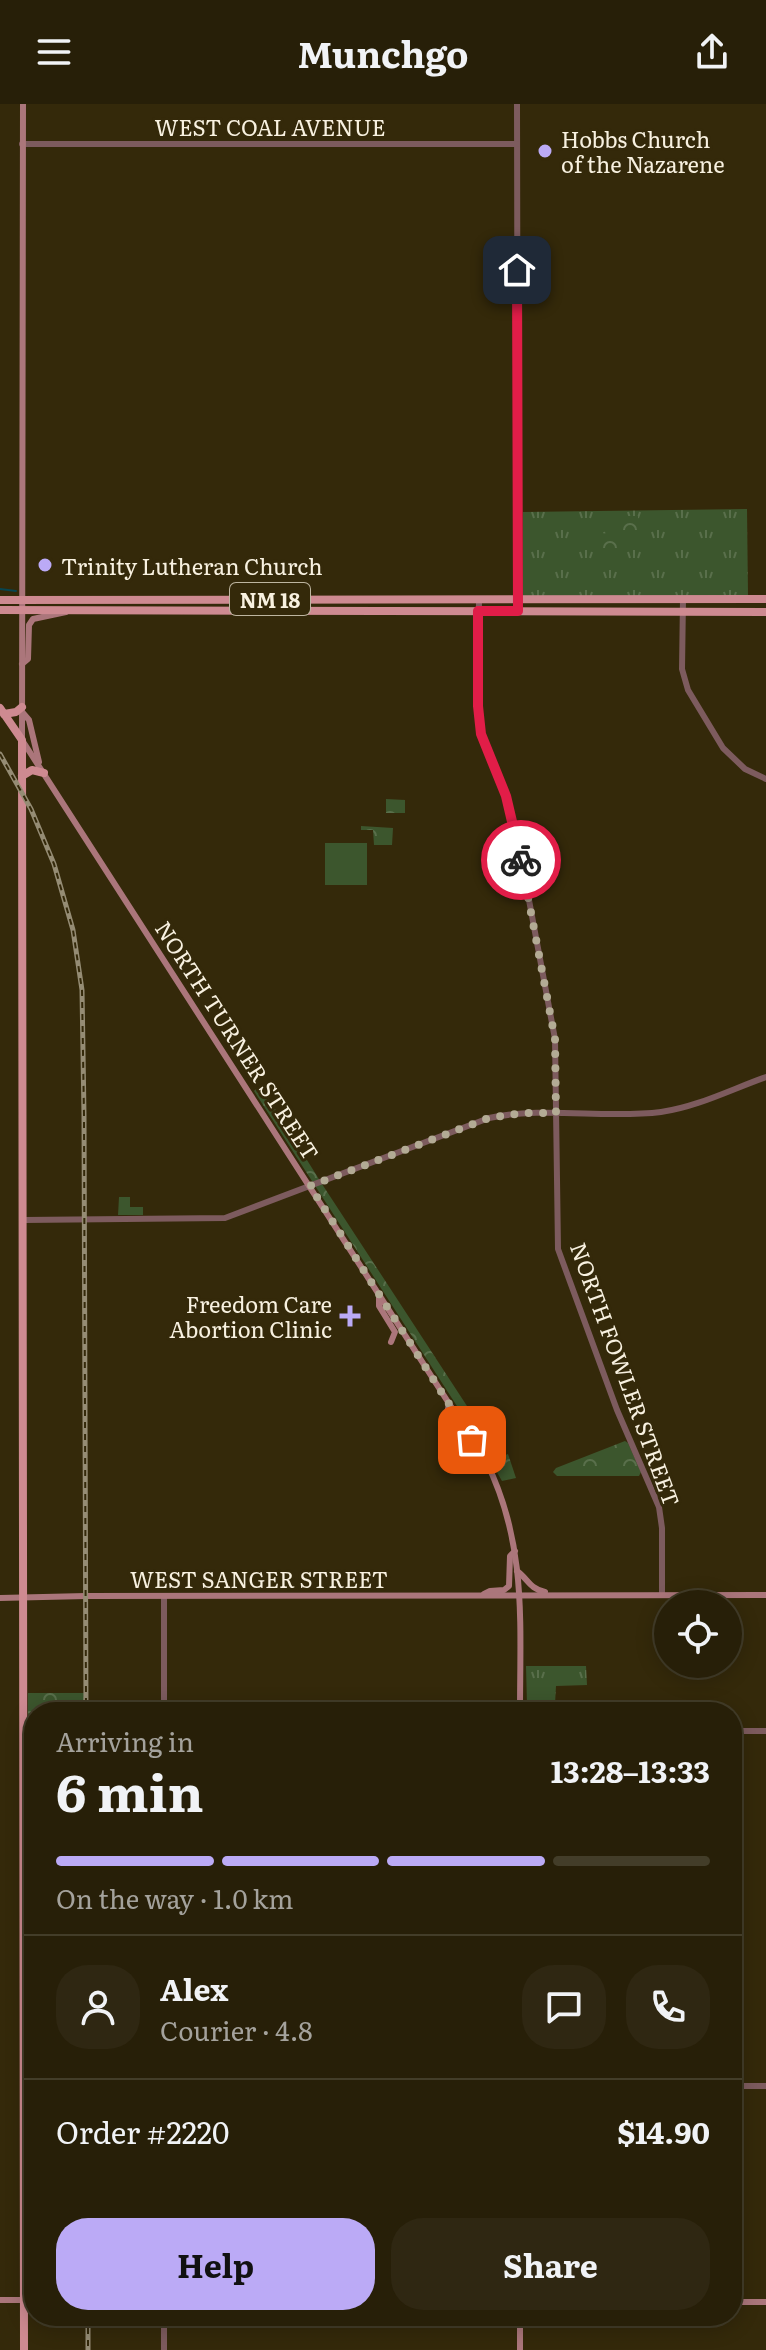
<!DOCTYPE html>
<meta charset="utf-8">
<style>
:root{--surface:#271f08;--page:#2f2712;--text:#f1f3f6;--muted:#a4a29c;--line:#433d29;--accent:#bbaaf6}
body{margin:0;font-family:Literata,serif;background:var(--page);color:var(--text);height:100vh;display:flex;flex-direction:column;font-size:30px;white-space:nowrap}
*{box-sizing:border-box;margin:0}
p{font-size:26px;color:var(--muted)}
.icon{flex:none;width:44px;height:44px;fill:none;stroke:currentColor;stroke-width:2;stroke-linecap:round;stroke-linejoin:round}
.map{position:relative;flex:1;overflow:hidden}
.drawer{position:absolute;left:24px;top:1598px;width:718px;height:624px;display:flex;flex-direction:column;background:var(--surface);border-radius:32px;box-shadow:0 4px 20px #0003,0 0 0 2px var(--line)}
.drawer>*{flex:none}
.controls{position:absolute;left:654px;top:1486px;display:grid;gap:16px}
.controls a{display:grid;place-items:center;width:88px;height:88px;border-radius:50%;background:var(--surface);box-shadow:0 4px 20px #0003,0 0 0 2px var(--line);font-size:40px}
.pin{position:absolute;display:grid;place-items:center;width:68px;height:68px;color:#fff;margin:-34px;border-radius:16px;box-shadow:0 4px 12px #0006}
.courier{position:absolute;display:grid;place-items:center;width:80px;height:80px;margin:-40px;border:6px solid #e11d48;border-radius:50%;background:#fff;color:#222;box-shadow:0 2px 10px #0007}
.summary em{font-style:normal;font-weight:700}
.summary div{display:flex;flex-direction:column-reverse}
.summary{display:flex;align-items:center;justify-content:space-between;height:136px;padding:0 32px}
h1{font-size:52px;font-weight:700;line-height:60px}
.bar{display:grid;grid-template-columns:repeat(4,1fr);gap:12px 8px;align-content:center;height:96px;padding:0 32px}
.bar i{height:10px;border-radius:6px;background:var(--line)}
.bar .active{background:var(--accent)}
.bar p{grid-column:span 4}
.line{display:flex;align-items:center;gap:20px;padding:0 32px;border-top:2px solid var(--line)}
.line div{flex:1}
.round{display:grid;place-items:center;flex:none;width:84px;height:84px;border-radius:32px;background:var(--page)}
.cta{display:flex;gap:16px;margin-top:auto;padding:16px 32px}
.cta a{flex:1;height:92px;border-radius:32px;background:var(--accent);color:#111;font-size:32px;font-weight:700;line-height:92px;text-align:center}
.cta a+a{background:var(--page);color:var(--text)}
header{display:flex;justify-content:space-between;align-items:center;height:104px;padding:0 32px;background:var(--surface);font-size:36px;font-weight:700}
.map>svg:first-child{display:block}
.grass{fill:url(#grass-tufts)}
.park{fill:url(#park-crowns)}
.garden{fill:#3c562d}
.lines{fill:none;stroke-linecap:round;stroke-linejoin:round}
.stream{stroke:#084550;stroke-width:2}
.tertiary{stroke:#7d5b5e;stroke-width:6}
.secondary{stroke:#ab767b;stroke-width:6}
.primary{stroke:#ce8a91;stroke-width:8}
.rail-casing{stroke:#958c74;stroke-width:5}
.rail{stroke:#34290a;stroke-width:2;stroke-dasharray:6;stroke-linecap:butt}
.done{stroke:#b3ab95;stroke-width:8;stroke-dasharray:0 14.4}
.route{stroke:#e11d48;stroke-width:10}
.poi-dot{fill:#bbaaf6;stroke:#34290a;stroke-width:3}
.labels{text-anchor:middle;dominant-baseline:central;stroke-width:6;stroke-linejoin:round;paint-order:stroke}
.shield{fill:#34290a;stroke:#bdb5a0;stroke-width:2}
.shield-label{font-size:20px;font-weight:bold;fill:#f8f1e0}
.street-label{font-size:22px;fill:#f8f1e0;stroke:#34290a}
.poi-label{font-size:22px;fill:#f8f1e0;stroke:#34290a;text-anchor:start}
</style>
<header><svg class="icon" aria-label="menu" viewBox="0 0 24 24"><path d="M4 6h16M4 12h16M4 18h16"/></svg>Munchgo<svg class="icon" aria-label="share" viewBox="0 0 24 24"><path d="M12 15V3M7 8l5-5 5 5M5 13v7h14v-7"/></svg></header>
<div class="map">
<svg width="766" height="2246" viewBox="0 0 766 2246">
<defs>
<pattern id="grass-tufts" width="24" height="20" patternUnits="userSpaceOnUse" patternTransform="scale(2)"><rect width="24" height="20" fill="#3c562d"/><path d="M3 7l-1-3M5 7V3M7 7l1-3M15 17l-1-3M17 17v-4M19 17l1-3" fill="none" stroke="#596f4b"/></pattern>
<pattern id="park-crowns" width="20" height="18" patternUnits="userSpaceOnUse" patternTransform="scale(2)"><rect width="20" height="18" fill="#3c562d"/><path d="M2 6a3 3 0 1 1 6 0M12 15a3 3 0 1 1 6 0" fill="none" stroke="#596f4b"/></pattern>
</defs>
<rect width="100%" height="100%" fill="#34290a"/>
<!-- grass -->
<g class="grass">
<path d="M747 405 748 492H523V408Z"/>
<path d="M526 1562H586L587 1581 556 1582 555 1600H527Z"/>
</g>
<!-- park -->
<g class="park">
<path d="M609 412H638V446H597V430L609 429Z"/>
<path d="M386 695 405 696V709H386Z"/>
<path d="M361 722 393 724 392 741H374L373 726H361Z"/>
<path d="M260 981 322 1080 482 1325 498 1354 508 1350 516 1374 502 1377 473 1327 254 987Z"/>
<path d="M625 1337 628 1339 641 1368 639 1372H557L553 1368 556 1364Z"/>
<path d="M28 1589H86V1608H34V1765H30L28 1761Z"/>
</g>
<!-- garden -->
<g class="garden">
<rect x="574" y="429" width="23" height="17"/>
<rect x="325" y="739" width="42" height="42"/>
<path d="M119 1093H130V1103H143V1111H118Z"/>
</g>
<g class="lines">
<!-- stream -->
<path class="stream" d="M0 485 16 487"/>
<!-- tertiary -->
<g class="tertiary">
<path d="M517 0 518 507"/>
<path d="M22 40H517"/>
<path d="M479 495 478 602 481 630 503 683 509 703 523 764 555 935 558 1145 617 1306 659 1403 662 1424V1491"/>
<path d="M683 495 682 565 688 586 723 644 745 665 766 675"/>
<path d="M24 1116 225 1114 489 1014C545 1002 604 1015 661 1008 697 1003 732 985 766 973"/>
<path d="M164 1492V1608"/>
<path d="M732 1627H766"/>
<path d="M24 1767 34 1768"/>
<path d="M732 1982H766"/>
<path d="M164 2246V2212"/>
</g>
<!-- secondary -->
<g class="secondary">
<path d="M23 0 22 636 486 1357C527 1440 520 1518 520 1608"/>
<path d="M22 560 28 555 29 521 33 515 66 508"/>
<path d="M23 609 29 616 39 658"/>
<path d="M379 1192V1202L395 1228 391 1238"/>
<path d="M449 1300 447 1310 460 1332"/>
<path d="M517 1467C528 1475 530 1485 545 1488"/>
<path d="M484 1490 490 1487 504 1486 509 1482 510 1452 515 1447"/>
<path d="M0 1494 86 1492 766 1491"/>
<path d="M0 2196H34"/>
<path d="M732 2198H766"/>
<path d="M520 2246V2212"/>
</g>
<!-- primary -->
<g class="primary">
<path d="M0 496 766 495"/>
<path d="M0 506 766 508"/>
<path d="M0 604 22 636 24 2246"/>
<path d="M4 610 16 608 22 603"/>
<path d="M22 672 32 666 44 669"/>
</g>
<!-- rail casing -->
<g class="rail-casing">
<g id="rail">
<path d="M0 650 31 705 54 760 73 826 82 886 84 1011 86 1608"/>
<path d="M88 2212V2246"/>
</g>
</g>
<!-- rail -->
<use href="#rail" class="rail"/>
</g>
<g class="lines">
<!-- done -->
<path class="done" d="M472 1336 310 1082 489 1014 522 1009H556L555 935 521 756"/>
<!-- route -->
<path class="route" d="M517 166 518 507H478V602L481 630 506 692 521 756"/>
</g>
<!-- markers -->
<g class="poi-dot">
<circle cx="545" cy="47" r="8"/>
<circle cx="45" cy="461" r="8"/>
<path d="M346 1200h8v8h8v8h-8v8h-8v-8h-8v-8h8z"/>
</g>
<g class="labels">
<!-- shield labels -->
<rect class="shield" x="230" y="479" width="80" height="32" rx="6"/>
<g class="shield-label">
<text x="270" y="495">NM 18</text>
</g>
<!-- street labels -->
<g class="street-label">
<text x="270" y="22">WEST COAL AVENUE</text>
<text transform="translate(238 936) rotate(57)">NORTH TURNER STREET</text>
<text transform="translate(626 1270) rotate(70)">NORTH FOWLER STREET</text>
<text x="259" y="1474">WEST SANGER STREET</text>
</g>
<!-- poi labels -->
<g class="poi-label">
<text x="561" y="34">Hobbs Church<tspan x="561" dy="25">of the Nazarene</tspan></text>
<text x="61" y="461">Trinity Lutheran Church</text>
<text x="332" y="1199" text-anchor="end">Freedom Care<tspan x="332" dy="25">Abortion Clinic</tspan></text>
</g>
</g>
</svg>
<div class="controls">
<a><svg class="icon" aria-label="locate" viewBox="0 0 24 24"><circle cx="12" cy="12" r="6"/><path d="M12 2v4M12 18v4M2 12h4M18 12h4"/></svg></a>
</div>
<div class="pin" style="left:472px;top:1336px;background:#ea580c"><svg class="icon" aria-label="bag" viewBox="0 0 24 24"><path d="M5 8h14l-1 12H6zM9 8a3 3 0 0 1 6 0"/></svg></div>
<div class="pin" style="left:517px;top:166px;background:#1f2937"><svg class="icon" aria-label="home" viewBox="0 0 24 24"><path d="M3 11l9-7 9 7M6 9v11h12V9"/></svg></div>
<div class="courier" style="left:521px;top:756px"><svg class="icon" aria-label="bike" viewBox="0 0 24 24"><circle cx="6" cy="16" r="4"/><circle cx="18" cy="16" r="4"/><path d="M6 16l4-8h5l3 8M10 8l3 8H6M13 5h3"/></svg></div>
<section class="drawer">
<div class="summary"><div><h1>6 min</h1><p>Arriving in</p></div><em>13:28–13:33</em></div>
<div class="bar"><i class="active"></i><i class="active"></i><i class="active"></i><i></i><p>On the way · 1.0 km</p></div>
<div class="line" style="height:144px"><a class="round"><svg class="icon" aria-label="person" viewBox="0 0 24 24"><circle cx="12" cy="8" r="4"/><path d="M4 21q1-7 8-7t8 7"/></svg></a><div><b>Alex</b><p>Courier · 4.8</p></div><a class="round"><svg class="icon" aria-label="chat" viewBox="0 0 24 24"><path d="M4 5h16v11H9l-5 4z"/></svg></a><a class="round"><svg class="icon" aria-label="phone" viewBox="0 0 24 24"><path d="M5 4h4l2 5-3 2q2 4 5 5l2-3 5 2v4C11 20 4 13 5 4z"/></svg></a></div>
<div class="line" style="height:104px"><div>Order #2220</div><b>$14.90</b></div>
<div class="cta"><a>Help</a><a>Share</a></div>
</section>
</div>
